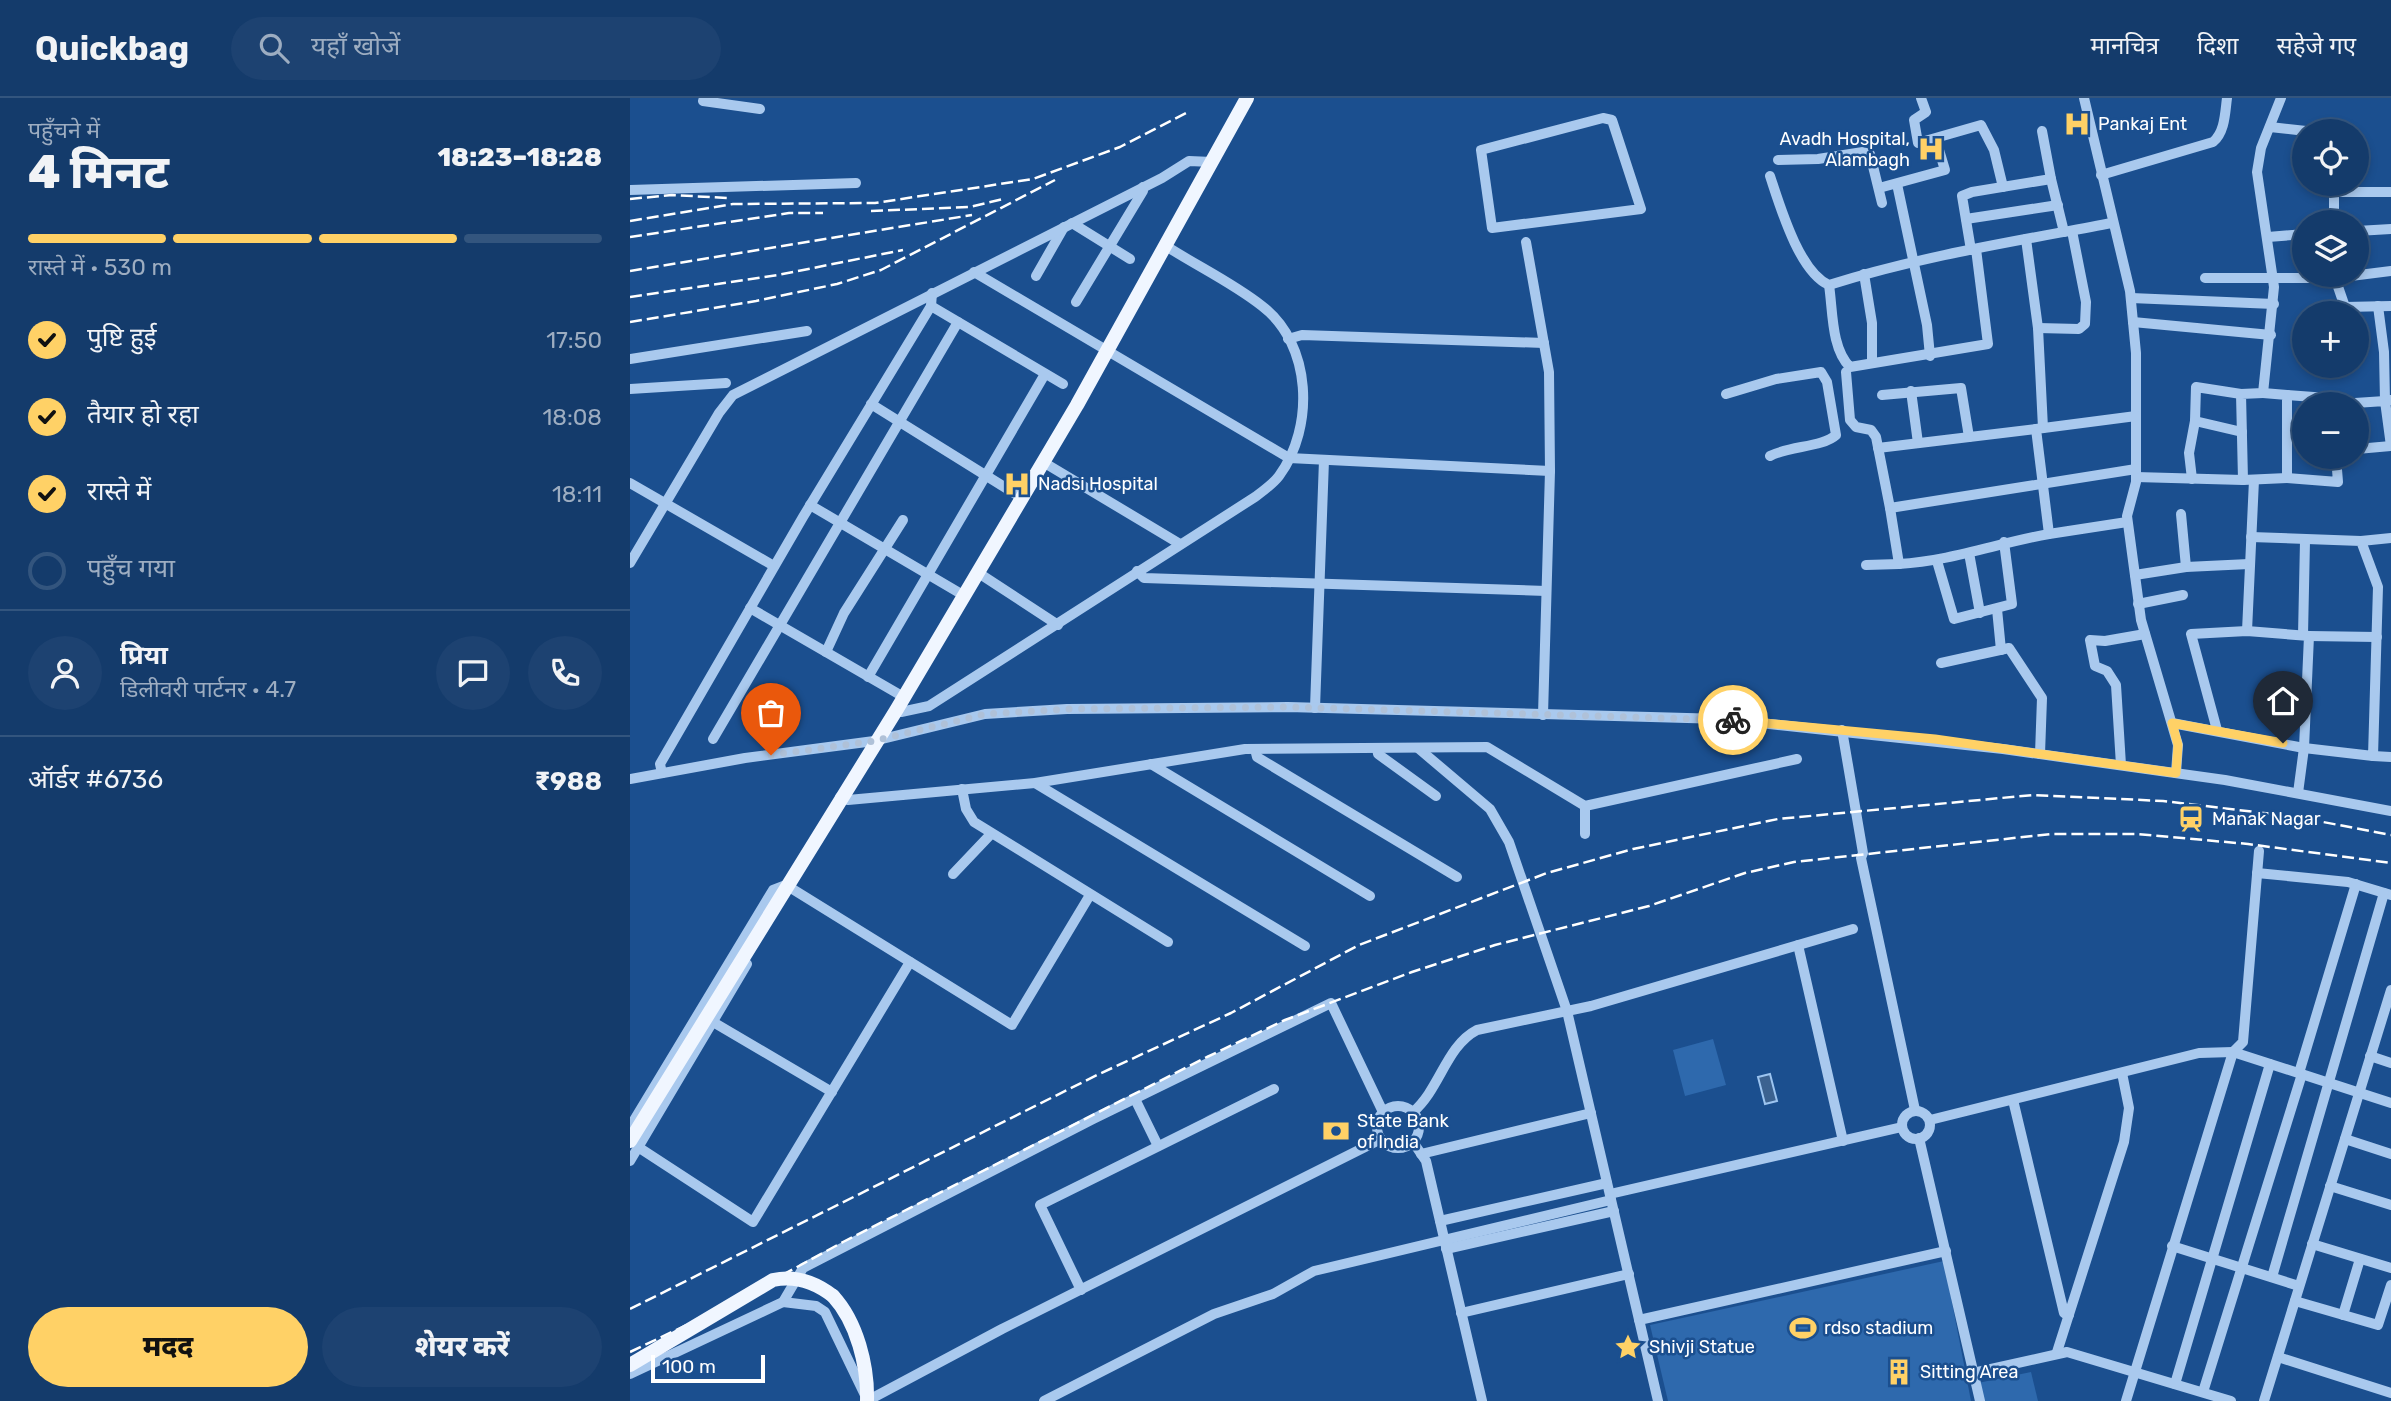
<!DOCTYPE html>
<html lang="hi">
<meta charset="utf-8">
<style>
:root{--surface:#143b6b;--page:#1d4271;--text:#f1f3f6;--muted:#9dadc1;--line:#33557e;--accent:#ffd166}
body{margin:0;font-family:Rubik,"Noto Sans Devanagari",sans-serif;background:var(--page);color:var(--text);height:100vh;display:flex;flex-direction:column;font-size:26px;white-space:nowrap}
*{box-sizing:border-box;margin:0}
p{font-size:23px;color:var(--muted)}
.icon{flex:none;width:38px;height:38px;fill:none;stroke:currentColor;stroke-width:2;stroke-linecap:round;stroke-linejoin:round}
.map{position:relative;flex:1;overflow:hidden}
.side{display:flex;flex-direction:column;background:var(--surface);width:630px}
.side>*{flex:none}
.buttons{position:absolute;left:1662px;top:21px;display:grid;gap:14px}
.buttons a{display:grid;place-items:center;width:77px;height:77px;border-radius:50%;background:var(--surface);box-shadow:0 4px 10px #0003,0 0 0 2px var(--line);font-size:35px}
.scale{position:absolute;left:21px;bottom:18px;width:114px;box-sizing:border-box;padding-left:7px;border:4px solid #fff;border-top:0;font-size:19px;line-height:24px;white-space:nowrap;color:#fff;-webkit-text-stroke:5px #1b4f8f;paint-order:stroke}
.pin{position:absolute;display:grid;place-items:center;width:60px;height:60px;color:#fff;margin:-72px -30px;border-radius:50% 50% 50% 0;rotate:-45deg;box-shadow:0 0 7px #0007}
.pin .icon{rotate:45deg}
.courier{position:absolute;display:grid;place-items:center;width:70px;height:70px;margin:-35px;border:5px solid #ffd166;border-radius:50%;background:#fff;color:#222;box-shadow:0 2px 9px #0007}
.headline em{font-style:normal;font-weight:800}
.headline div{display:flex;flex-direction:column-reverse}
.headline{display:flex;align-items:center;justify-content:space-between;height:119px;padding:0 28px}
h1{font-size:46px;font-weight:800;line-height:52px}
.bar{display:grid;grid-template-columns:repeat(4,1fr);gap:10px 7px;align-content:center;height:84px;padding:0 28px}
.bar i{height:9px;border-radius:5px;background:var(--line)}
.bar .current{background:var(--accent)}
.bar p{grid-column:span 4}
.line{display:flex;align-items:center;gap:18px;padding:0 28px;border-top:2px solid var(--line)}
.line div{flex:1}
.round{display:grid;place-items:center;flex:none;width:74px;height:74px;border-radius:37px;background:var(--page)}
ol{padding:0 28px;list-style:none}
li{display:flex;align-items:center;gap:21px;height:77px}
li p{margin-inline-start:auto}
li .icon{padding:7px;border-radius:50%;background:var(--accent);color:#111;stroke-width:4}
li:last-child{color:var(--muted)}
li i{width:38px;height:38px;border:4px solid var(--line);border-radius:50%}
.primary-button{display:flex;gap:14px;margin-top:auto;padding:14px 28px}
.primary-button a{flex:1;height:80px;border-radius:42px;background:var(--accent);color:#111;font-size:28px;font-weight:800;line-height:80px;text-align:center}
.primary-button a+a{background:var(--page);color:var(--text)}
header{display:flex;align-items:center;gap:42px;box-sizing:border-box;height:98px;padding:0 35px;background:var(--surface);border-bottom:2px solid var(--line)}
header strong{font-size:33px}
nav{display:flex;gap:38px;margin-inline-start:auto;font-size:24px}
.search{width:490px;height:63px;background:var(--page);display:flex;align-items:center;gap:18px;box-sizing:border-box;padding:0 24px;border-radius:38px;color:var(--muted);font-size:26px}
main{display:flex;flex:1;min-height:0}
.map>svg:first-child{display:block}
.green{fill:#2e69ad}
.water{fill:#3c6290;stroke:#9cc4f0;stroke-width:2}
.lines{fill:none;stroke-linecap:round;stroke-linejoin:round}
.minor{stroke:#a9c9ee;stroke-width:10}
.major{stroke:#f0f6ff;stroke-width:14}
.rail{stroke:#fff;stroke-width:2.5;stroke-dasharray:12 5;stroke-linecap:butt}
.major-bridge{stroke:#f0f6ff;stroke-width:14}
.done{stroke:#afc1d8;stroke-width:7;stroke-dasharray:0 12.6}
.route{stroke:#ffd166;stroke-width:9}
.labels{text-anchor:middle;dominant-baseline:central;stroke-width:5;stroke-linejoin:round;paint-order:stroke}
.poi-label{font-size:18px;fill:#fff;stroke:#1b4f8f;text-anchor:start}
</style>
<header>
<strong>Quickbag</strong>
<div class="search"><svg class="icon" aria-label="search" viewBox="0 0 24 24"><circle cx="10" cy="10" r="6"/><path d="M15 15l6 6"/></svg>यहाँ खोजें</div>
<nav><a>मानचित्र</a><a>दिशा</a><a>सहेजे गए</a></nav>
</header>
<main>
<section class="side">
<div class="headline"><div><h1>4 मिनट</h1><p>पहुँचने में</p></div><em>18:23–18:28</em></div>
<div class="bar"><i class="current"></i><i class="current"></i><i class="current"></i><i></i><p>रास्ते में · 530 m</p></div>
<ol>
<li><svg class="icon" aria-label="check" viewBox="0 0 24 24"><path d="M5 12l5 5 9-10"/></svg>पुष्टि हुई<p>17:50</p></li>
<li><svg class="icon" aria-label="check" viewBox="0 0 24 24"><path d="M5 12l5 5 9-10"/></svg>तैयार हो रहा<p>18:08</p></li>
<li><svg class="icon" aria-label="check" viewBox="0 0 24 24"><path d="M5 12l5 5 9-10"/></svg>रास्ते में<p>18:11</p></li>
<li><i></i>पहुँच गया</li>
</ol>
<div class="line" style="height:126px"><a class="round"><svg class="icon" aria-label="person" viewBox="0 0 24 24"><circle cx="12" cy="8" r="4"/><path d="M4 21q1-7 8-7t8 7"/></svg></a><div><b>प्रिया</b><p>डिलीवरी पार्टनर · 4.7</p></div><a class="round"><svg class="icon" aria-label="chat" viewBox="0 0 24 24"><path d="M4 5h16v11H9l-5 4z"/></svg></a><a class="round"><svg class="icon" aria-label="phone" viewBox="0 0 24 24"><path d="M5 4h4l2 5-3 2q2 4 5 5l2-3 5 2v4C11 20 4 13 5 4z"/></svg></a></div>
<div class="line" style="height:91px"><div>ऑर्डर #6736</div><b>₹988</b></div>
<div class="primary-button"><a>मदद</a><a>शेयर करें</a></div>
</section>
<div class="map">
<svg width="1761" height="1303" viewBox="0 0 1761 1303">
<rect width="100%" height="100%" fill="#1b4f8f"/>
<!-- green -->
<g class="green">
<path d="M1083 941 1096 987 1055 998 1043 952Z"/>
<path d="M1314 1163 1341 1303H1038L1020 1227Z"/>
<path d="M1401 1274 1408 1303H1354L1348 1285Z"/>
</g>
<!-- water -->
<path class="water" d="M1140 976 1147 1003 1135 1006 1128 979Z"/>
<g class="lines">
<!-- minor -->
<g class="minor">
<path d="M74 0 73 3 130 11"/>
<path d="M1291 0 1296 14 1284 22 1288 45 1351 27 1364 52 1373 89"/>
<path d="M1454 0 1500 193 1506 255V384L1497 418 1511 522 1548 647 1546 675"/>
<path d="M973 20 982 22 1011 111 862 130 851 52Z"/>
<path d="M1640 29 1676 33"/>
<path d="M1412 33 1421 81"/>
<path d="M1148 62 1188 61 1233 54 1240 56 1252 105"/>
<path d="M1471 77 1583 44C1595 34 1595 15 1597 0"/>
<path d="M1140 78C1150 108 1169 174 1199 187 1291 158 1387 143 1482 125"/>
<path d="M1267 86 1297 227 1300 258"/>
<path d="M1704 86V124"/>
<path d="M1249 90 1315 72 1306 42"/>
<path d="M0 92 226 85"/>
<path d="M1704 94H1761"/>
<path d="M1336 121 1428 107"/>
<path d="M442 125 500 161"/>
<path d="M1727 133 1761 131"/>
<path d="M1638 139 1675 136"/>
<path d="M1396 141 1408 230 1413 330"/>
<path d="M896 144 919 274 920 373 913 617"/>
<path d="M1341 152 1332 98 1342 94 1421 81 1434 134"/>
<path d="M344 174 659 360 920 373"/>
<path d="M1234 176 1242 225V262"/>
<path d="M1705 177V180L1761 173"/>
<path d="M406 178 434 129"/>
<path d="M1575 180H1705L1715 209 1761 208"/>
<path d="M1199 187C1203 213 1201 250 1220 269L1358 246 1346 151"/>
<path d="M1501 200 1644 206"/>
<path d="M446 204 513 93V89"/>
<path d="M301 208 433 286"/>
<path d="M1748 208 1754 254 1755 303 1761 302"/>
<path d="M1503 224 1641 237"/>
<path d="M1408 230 1449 231 1455 226 1456 204 1442 133"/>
<path d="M658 241 672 237 914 245"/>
<path d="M0 261 177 233"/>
<path d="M1216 274 1220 322 1226 329 1241 332 1246 339 1260 410"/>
<path d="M0 291 96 285"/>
<path d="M1281 293 1288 345"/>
<path d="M1096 296 1146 281 1191 274 1197 284 1206 337C1193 349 1159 348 1140 358"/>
<path d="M1611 296 1566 289 1565 323 1612 334"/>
<path d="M1252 297 1331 290 1339 339"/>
<path d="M1657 297 1697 300 1698 306"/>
<path d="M241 306 392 400"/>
<path d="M1710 306 1755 303 1761 348 1727 351"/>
<path d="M1248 350 1406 331"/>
<path d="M413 364 550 446"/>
<path d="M1506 379 1613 382 1611 296 1633 295 1644 189 1627 74 1631 50 1651 0"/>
<path d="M1657 380 1708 384 1706 359"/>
<path d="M1562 381 1559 355 1565 323"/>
<path d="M1613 382 1657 380V297L1633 295"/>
<path d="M0 385 144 468"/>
<path d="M180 407 333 497"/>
<path d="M1497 424 1419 436 1406 331 1506 318"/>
<path d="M1731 443 1761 440"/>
<path d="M1339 455 1350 515"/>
<path d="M1307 463 1324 521 1382 506 1374 444"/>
<path d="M0 465 89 315 103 297 532 80 559 63 582 64"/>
<path d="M1269 466C1321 463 1368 445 1419 436"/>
<path d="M1236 467 1269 466 1260 410 1506 371"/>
<path d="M1556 469 1619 466"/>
<path d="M507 473 514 480 916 493"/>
<path d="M347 474 428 527"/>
<path d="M1505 477 1556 469 1551 416"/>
<path d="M1508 506 1553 497"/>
<path d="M120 510 272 598"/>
<path d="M1367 511 1371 552"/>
<path d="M1617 533 1624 382"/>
<path d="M1673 537 1675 443"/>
<path d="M1679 538 1747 539"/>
<path d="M196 554 214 515 273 422"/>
<path d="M1311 565 1379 550 1412 600 1410 656"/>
<path d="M238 579 415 276"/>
<path d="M685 610 694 362"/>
<path d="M267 611 271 614 299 608 625 399C633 393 643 386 649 378 685 329 682 246 632 208 603 185 567 168 536 148"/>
<path d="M1542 625 1674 650 1743 658 1748 489 1731 443 1621 439"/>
<path d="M1212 632 1233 755 1231 760 1285 1012"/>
<path d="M1587 632 1561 536 1617 533 1679 538 1674 650 1668 695"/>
<path d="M83 641 328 224"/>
<path d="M747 650 748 656 806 698"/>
<path d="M788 650 860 711 879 744 937 913 1028 1303"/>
<path d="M625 651 627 659 827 779"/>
<path d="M1743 658 1761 659"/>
<path d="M521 666 740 798"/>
<path d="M1491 667 1486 587 1477 573 1465 568 1460 542 1475 543 1515 536"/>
<path d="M32 675 30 666 173 419 301 208 302 195"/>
<path d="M0 681 115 660 244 643 355 616 437 611 658 609 1093 621 1373 651 1595 682 1761 713"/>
<path d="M405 685 675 848"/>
<path d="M332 691 336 711 344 724 538 844"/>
<path d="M210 699 218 702 405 685 615 651 857 649 955 708 1167 661"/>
<path d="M955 736V708"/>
<path d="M1627 775 1718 784 1761 797"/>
<path d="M323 776 361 736"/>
<path d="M156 787 382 927 460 797"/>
<path d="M1168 847 1213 1043"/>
<path d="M83 924 202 994"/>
<path d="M1740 958 1761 965"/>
<path d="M1669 975 1726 786"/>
<path d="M505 1001 528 1048"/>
<path d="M1383 1002 1434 1215 1439 1217"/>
<circle cx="768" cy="1029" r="21"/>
<circle cx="1286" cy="1027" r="14"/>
<path d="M783 1014C810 991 816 948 847 932L961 908 1223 831"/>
<path d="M1300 1022 1569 955 1603 954 1761 1005"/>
<path d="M0 1029 143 792 156 787"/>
<path d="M1289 1040 1350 1303"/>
<path d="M1715 1041 1761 1056"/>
<path d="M783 1044 796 1063 852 1303"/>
<path d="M8 1049 123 1124 280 864"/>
<path d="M791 1056 961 1015"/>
<path d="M0 1063 117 866"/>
<path d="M1700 1088 1761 1107"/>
<path d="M980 1096 1272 1029"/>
<path d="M810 1123 977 1085"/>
<path d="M1682 1146 1761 1170"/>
<path d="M1542 1148 1669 1188"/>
<path d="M816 1151 984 1113"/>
<path d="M1642 1179 1754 795"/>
<path d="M451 1192 410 1107 644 991"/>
<path d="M1665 1203 1748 1227 1761 1187"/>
<path d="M153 1204 186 1208 195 1214 235 1297"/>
<path d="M831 1215 999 1176"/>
<path d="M1713 1217 1730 1161"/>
<path d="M1009 1222 1316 1153"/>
<path d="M1427 1254 1494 1044 1499 1010 1492 975"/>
<path d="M1648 1259 1761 1295"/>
<path d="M1343 1275 1437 1254 1601 1303"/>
<path d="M0 1276 153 1204 173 1170 463 1021 701 905 753 1014"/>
<path d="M1545 1286 1640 966"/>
<path d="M1573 1294 1672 976"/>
<path d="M237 1303 372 1231 751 1041"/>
<path d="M414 1303 584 1216 643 1196 684 1173 981 1102"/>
<path d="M1496 1303 1603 954 1613 944 1629 753"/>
<path d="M1634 1303 1761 892"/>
</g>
<!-- major -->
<g class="major">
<path d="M0 1043 267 611 447 307 617 0"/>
<path d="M203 1198C227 1224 238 1268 237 1303"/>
</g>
<!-- rail -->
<g class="rail">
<path d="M0 101 42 97 98 100"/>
<path d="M241 113 340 109 373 101"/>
<path d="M0 123 103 106 245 105 403 81 490 49 560 13"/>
<path d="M0 139 159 115H193"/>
<path d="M0 173 342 117"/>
<path d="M0 199 148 177 273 152"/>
<path d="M0 224 126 203 207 186 251 172 425 82"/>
<path d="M0 1211 467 977 601 915 729 847 917 775 1003 751 1148 721 1403 697 1533 703 1667 719 1761 737"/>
<path d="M0 1254 88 1212 213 1144 577 959 655 922 782 874 865 847 1019 808 1115 775 1164 764 1421 736H1507L1618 746 1761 765"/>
</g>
<!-- major-bridge -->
<path class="major-bridge" d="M0 1267 143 1182C166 1177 185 1184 203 1198"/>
</g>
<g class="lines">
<!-- done -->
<path class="done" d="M141 657 244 643 355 616 437 611 658 609 1103 622"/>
<!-- route -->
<path class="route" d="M1103 622 1305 641 1546 675 1548 647 1542 625 1653 645"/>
</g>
<!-- icons -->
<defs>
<g id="hospital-bare" transform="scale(2.1)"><path d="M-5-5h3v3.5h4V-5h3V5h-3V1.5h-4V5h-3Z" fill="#ffd166" stroke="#1b4f8f" stroke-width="2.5" paint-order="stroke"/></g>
<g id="station-bare" transform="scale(2.1)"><path d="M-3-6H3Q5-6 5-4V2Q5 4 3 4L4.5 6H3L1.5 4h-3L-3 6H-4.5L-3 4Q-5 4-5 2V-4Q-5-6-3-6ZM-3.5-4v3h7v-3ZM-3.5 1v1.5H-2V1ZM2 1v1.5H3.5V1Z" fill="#ffd166" stroke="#1b4f8f" stroke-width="2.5" paint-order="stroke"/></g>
<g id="bank-bare" transform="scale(2.1)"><path d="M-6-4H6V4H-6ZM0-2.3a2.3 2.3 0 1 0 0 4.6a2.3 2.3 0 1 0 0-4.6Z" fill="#ffd166" stroke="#1b4f8f" stroke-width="2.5" paint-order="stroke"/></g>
<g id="stadium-bare" transform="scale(2.1)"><path d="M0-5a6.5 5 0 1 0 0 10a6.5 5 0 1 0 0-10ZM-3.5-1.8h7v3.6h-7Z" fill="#ffd166" stroke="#1b4f8f" stroke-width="2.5" paint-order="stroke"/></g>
<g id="sight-bare" transform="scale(2.1)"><path d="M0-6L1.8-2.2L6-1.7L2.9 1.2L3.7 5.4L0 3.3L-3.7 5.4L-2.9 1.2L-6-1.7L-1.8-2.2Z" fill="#ffd166" stroke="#1b4f8f" stroke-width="2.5" paint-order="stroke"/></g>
<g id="building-bare" transform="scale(2.1)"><path d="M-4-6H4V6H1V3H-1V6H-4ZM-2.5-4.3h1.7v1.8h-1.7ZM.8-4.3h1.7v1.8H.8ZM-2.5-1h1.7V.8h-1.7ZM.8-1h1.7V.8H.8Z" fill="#ffd166" stroke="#1b4f8f" stroke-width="2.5" paint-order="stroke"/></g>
</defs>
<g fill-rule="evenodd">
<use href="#hospital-bare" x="1447" y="26"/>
<use href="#hospital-bare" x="1301" y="51"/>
<use href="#hospital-bare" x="387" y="386"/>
<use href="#station-bare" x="1561" y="721"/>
<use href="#bank-bare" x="706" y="1033"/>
<use href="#stadium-bare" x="1173" y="1230"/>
<use href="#sight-bare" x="998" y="1249"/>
<use href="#building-bare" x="1269" y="1274"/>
</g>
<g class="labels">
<!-- poi labels -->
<g class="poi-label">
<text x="1468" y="26">Pankaj Ent</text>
<text x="1280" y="41" text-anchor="end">Avadh Hospital,<tspan x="1280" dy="21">Alambagh</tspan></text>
<text x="408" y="386">Nadsi Hospital</text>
<text x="1582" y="721">Manak Nagar</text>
<text x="727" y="1023">State Bank<tspan x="727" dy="21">of India</tspan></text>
<text x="1194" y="1230">rdso stadium</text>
<text x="1019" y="1249">Shivji Statue</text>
<text x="1290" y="1274">Sitting Area</text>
</g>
</g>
</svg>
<div class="buttons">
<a><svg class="icon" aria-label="locate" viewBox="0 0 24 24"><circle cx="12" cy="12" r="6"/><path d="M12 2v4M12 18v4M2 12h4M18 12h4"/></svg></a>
<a><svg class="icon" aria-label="layers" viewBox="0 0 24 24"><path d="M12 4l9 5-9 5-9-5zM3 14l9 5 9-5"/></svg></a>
<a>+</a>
<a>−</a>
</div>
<div class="scale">100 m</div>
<div class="pin" style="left:141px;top:657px;background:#ea580c"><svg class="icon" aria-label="bag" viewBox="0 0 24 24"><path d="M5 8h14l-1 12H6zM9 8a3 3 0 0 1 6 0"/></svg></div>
<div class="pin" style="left:1653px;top:645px;background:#1f2937"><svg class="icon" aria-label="home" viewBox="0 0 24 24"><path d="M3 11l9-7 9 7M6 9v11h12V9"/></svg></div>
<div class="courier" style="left:1103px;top:622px"><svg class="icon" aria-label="bike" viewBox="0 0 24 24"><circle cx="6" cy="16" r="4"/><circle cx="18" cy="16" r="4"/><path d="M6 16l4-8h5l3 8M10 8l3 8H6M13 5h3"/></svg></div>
</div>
</main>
